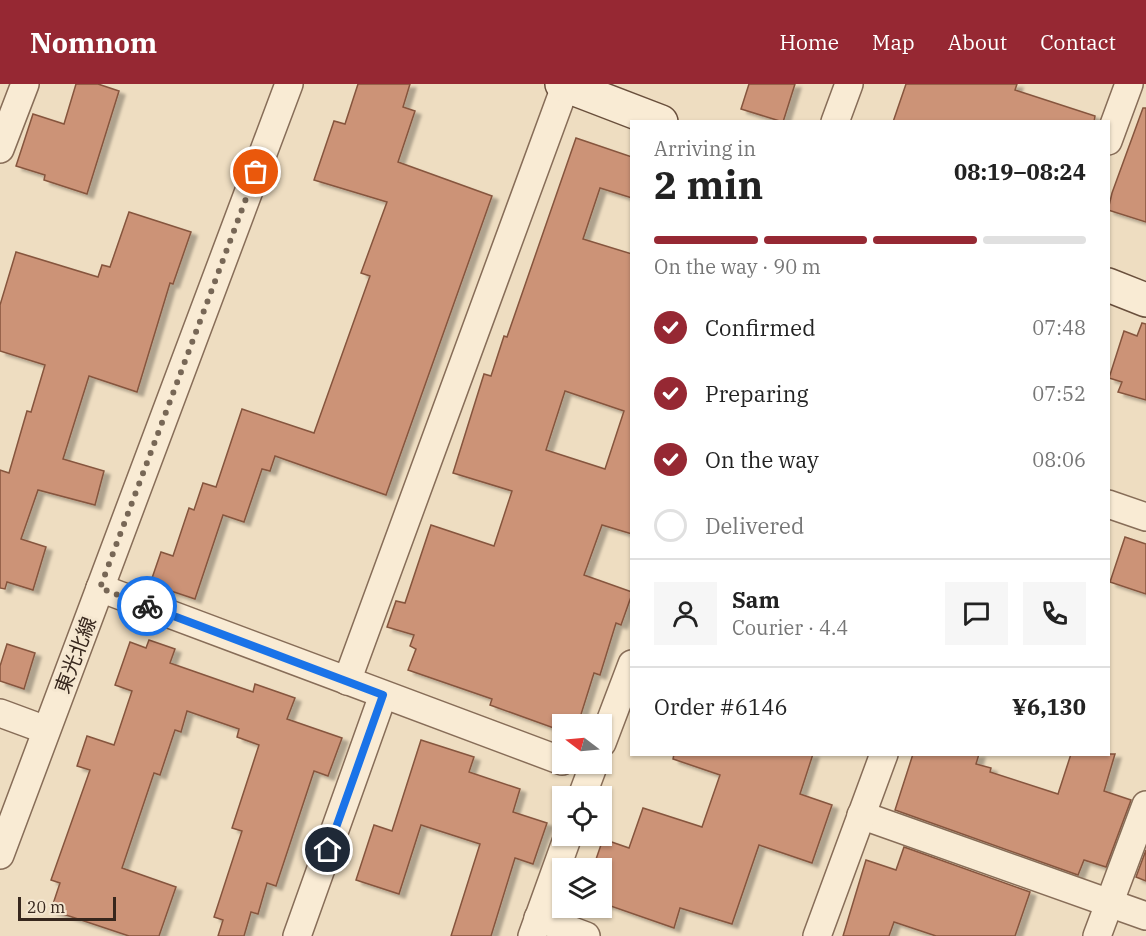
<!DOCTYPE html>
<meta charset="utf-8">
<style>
:root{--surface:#fff;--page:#f6f6f6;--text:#222;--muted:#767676;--line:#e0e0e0;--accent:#962833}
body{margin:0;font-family:"IBM Plex Serif","Noto Sans JP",serif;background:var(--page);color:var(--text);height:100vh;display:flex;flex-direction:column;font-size:22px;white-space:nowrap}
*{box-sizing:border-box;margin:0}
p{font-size:20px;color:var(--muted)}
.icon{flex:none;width:33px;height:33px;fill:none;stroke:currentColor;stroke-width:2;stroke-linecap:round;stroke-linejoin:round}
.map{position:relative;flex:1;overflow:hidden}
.sheet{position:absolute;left:630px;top:36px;width:480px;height:636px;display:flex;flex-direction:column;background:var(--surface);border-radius:0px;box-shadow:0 2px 4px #0004}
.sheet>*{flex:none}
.needle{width:39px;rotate:286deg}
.controls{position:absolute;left:552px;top:630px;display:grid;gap:12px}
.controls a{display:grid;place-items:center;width:60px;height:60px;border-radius:0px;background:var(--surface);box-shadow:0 2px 4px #0004;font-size:30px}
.scale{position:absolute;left:18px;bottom:15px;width:98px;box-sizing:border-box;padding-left:6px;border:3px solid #37271d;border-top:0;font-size:16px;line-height:21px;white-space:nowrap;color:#37271d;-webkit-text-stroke:4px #f5e7d0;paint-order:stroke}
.pin{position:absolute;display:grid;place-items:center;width:51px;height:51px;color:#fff;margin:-26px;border:3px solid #fff;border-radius:50%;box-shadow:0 2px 6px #0007}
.courier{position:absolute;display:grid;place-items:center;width:60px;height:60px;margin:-30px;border:4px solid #1a73e8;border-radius:50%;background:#fff;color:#222;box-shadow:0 2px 8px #0007}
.headline em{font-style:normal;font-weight:700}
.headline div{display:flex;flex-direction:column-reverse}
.headline{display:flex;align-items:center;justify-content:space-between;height:102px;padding:0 24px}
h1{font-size:39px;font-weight:700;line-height:45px}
.bar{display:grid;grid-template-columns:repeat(4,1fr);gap:9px 6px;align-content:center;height:72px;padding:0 24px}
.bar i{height:8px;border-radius:4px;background:var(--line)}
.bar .on{background:var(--accent)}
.bar p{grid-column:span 4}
.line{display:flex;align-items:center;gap:15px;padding:0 24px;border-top:2px solid var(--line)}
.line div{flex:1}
.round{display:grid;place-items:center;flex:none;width:63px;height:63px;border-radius:0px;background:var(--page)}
ol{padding:0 24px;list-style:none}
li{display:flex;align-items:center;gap:18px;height:66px}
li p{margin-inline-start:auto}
li .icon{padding:6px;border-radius:50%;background:var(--accent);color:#fff;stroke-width:4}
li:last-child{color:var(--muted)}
li i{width:33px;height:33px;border:3px solid var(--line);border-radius:50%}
header{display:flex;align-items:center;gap:36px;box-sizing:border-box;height:84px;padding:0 30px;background:var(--accent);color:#fff}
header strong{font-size:28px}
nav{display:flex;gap:33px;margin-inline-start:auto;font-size:21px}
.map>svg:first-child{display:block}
.building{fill:#cc9377;stroke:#86553e;stroke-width:1.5;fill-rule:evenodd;filter:url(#shadow)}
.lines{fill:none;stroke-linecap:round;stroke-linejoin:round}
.street-casing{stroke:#876d58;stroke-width:30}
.secondary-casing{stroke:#694f3c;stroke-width:36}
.street{stroke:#f9ebd4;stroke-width:27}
.secondary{stroke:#f9ebd4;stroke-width:33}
.done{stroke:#776756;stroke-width:6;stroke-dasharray:0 10.8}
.route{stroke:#1a73e8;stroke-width:8}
.labels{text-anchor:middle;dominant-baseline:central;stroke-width:6;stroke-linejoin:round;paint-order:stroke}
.street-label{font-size:20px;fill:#37271d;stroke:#f5e7d0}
</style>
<header>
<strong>Nomnom</strong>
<nav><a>Home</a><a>Map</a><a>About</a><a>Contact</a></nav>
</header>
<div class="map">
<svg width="1146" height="852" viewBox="0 0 1146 852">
<defs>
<filter id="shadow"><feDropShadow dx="6" dy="4" stdDeviation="1.5" flood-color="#0004"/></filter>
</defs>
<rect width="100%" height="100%" fill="#eeddc1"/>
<!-- building -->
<g class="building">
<path d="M76 0H98L119 7 87 110 44 96 45 91 16 82 33 30 64 40Z"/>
<path d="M358 0H410L403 23 415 27 398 78 492 112 386 411 275 372 270 387 262 385 244 438 223 431 195 515 150 500 161 468 173 472 189 424 194 426 203 399 216 403 242 325 314 349 370 192 361 189 387 118 314 96 334 37 345 40Z"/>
<path d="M749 0H795L783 38 741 25Z"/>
<path d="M906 0H1017L1015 6 1095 32 1094 38H893Z"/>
<path d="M1143 24H1146V138L1108 126 1112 109Z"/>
<path d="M576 54 632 73V114L600 104 583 155 632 170V450L602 441 584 491 632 508V510L621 541 616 539 600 591 594 589 578 640 562 638V647L490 621 492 615 408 586 416 565 410 562 414 551 387 543 396 517 405 519 431 441 494 462 512 407 453 389 484 290 491 292 504 252 507 253ZM565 307 624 327 605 385 546 366Z"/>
<path d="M129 128 191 148 173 200 170 199 137 308 89 292 63 375 104 387 95 421 38 406 21 455 46 463 33 506 7 498 5 505 0 504V386L9 389 27 327 31 328 45 281 0 267V221L16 168 98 193 102 181 110 183Z"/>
<path d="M1142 239 1146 240V316L1118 308 1122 298 1109 294 1124 247 1137 252Z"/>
<path d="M1125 453 1146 460V510L1110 498Z"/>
<path d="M149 556 175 565 170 579 253 608 255 600 295 614 287 635 342 654 328 692 314 687 276 802 267 799 258 830 251 828 244 852H218L223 836 214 833 242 747 232 744 259 661 237 653 239 645 187 627 181 648 175 646 160 691 154 689 122 784 176 803 159 852H129L51 826 60 799 51 796 90 686 77 682 87 652 114 661 132 607 115 601 130 558 146 564Z"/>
<path d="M7 560 35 569 24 605 0 597V582Z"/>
<path d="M421 656 474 673 469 688 520 705 513 728 547 739 533 780 515 774 491 852H451L480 760 421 741 399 810 356 796 374 741 392 747Z"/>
<path d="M674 670H813L800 710 832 721 812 779 759 761 732 840 680 824 674 844 602 819V784H593L603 755 629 764 643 724 702 743 720 691 673 675Z"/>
<path d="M913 670H979L976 680 991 684 990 688 1058 710 1071 670H1115L1104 707 1131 716 1106 783 1084 776 1078 791 895 726Z"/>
<path d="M904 763 1030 808 1015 852H936L894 838 889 852H843L866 776 896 786Z"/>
<path d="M1146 766V797L1136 793Z"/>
</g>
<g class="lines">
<!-- street casing -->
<g class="street-casing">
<g id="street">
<path d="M835 38 849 0"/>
<path d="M1108 57 1129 0"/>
<path d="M0 65 25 0"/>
<path d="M1108 420 1146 433"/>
<path d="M100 504 562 677"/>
<path d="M347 597 566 0"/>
<path d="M0 629 46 646"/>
<path d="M602 659 632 580"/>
<path d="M582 712 594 680"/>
<path d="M861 731 1146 832"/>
<path d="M0 771 289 0"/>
<path d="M538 834 586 852"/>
<path d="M297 852 383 611"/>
<path d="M532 852 568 752"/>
<path d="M817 852 884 670"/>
<path d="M1097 852 1146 721"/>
</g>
</g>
<!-- secondary casing -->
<g class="secondary-casing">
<g id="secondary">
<path d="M562 0 661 38"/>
<path d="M1108 201 1146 216"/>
</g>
</g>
<!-- street -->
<use href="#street" class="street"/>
<!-- secondary -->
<use href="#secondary" class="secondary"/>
</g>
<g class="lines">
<!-- done -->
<path class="done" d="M147 522 100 504 256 88"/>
<!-- route -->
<path class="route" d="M147 522 383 611 328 766"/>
</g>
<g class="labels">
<!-- street labels -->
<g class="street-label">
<text transform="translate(75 571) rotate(-69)">東光北線</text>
</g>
</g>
</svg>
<div class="controls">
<a><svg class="needle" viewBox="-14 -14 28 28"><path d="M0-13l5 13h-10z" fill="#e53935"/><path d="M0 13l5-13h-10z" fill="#767676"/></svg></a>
<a><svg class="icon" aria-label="locate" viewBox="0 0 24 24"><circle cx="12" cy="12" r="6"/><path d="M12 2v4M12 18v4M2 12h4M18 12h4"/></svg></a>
<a><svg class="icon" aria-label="layers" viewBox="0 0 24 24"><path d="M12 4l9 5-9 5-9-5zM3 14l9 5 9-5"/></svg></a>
</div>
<div class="scale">20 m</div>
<div class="pin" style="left:256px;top:88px;background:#ea580c"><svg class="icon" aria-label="bag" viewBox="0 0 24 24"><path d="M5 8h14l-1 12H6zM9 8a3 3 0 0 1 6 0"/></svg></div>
<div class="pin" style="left:328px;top:766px;background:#1f2937"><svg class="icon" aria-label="home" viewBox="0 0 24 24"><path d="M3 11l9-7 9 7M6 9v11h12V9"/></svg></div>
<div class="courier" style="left:147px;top:522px"><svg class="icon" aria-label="bike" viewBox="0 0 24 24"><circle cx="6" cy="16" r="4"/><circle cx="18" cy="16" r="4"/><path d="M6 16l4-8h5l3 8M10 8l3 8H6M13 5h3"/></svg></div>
<section class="sheet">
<div class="headline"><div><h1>2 min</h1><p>Arriving in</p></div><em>08:19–08:24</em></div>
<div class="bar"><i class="on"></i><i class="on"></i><i class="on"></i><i></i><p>On the way · 90 m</p></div>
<ol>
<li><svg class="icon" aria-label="check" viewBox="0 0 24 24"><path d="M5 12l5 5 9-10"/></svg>Confirmed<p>07:48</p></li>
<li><svg class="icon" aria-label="check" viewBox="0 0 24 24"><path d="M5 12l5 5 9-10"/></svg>Preparing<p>07:52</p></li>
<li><svg class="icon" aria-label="check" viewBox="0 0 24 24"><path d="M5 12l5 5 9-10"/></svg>On the way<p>08:06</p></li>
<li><i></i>Delivered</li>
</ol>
<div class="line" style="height:108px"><a class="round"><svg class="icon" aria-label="person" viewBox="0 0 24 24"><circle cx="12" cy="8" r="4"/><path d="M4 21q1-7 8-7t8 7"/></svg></a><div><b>Sam</b><p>Courier · 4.4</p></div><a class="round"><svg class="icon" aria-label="chat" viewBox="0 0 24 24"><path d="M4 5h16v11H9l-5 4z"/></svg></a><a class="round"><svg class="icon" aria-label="phone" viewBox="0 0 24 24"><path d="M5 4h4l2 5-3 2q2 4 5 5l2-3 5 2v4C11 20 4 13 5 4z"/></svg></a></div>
<div class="line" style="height:78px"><div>Order #6146</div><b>¥6,130</b></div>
</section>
</div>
